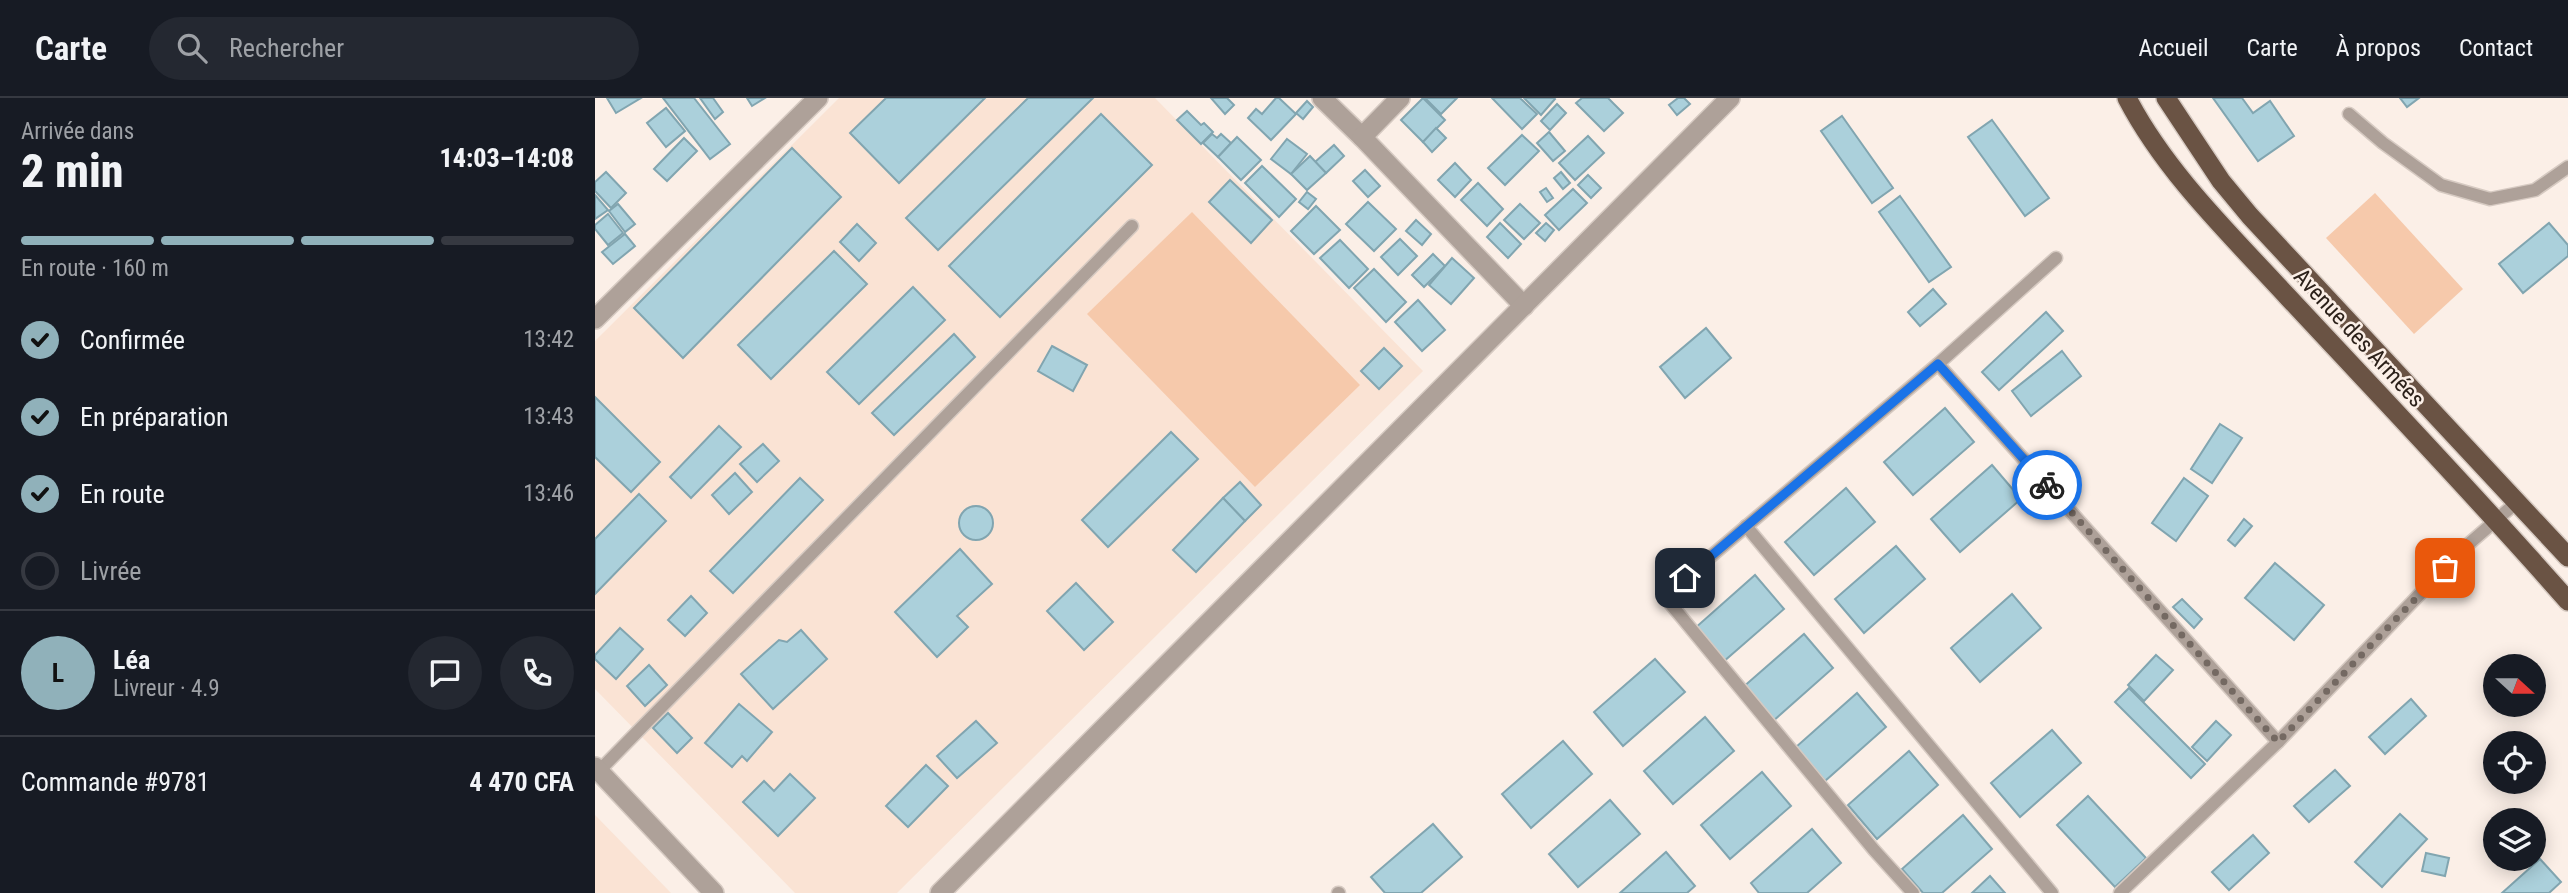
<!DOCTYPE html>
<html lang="fr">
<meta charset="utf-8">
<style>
:root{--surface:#171b24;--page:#242831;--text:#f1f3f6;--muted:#9ea1a6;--line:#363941;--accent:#90b1ba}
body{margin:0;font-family:"Roboto Condensed",sans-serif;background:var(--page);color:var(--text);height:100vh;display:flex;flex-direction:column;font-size:26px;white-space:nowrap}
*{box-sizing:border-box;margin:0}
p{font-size:23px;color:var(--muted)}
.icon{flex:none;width:38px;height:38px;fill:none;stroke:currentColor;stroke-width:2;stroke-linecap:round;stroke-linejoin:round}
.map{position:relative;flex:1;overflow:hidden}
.drawer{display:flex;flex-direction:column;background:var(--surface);width:595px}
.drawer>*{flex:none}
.needle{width:46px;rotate:111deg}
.tools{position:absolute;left:1888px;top:556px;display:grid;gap:14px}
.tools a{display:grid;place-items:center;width:63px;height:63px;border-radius:50%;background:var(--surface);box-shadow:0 4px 18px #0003;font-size:35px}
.pin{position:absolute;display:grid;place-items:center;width:60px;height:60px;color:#fff;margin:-30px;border-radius:14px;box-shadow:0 4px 10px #0006}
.courier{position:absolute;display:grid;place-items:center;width:70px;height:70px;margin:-35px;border:5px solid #1a73e8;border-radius:50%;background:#fff;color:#222;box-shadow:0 2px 9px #0007}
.head em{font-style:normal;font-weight:800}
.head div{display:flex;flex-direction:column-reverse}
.head{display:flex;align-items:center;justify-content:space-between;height:119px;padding:0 21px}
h1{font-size:46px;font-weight:800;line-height:52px}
.bar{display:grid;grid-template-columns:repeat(4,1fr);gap:10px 7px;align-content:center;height:84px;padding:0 21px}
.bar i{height:9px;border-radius:5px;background:var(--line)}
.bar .active{background:var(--accent)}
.bar p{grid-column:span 4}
.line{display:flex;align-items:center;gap:18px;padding:0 21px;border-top:2px solid var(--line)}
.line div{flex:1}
.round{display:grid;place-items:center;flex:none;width:74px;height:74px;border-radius:37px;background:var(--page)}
ol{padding:0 21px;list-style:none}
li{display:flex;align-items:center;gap:21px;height:77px}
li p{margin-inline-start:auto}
li .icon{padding:7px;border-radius:50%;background:var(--accent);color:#111;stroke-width:4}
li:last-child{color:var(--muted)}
li i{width:38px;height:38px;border:4px solid var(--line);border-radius:50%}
header{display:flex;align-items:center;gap:42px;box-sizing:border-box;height:98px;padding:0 35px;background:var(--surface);border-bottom:2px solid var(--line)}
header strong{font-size:33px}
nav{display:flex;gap:38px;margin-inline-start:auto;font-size:24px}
.search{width:490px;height:63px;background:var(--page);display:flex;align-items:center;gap:18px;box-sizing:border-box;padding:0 24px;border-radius:38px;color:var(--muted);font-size:26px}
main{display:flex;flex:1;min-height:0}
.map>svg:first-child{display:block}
.built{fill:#fae3d4}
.green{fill:#f6c9ab}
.building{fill:#abd0db;stroke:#81a5b0;stroke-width:2}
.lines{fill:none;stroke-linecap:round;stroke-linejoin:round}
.service-casing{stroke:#d6cac2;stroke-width:15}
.minor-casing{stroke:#d6cac2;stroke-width:22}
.trunk-casing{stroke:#d6cac2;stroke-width:22}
.service{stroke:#aea199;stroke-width:12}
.minor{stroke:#aea199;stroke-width:19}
.trunk{stroke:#6a5344;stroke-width:19}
.done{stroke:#746962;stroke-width:7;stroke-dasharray:0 12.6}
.route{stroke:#1a73e8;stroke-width:9}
.labels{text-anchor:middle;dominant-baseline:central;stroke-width:5;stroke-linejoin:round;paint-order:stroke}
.street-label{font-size:23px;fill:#2c211a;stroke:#fbefe7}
</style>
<header>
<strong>Carte</strong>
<div class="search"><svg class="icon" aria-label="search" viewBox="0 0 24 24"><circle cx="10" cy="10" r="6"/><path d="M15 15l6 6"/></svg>Rechercher</div>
<nav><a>Accueil</a><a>Carte</a><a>À propos</a><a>Contact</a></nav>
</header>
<main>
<section class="drawer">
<div class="head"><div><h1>2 min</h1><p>Arrivée dans</p></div><em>14:03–14:08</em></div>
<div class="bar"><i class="active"></i><i class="active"></i><i class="active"></i><i></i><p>En route · 160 m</p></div>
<ol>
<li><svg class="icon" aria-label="check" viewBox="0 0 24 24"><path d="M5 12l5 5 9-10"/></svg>Confirmée<p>13:42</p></li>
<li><svg class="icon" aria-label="check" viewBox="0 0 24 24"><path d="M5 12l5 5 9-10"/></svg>En préparation<p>13:43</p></li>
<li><svg class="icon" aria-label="check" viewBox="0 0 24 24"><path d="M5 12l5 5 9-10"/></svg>En route<p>13:46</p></li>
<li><i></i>Livrée</li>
</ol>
<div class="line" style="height:126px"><b class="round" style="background:var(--accent);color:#111">L</b><div><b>Léa</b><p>Livreur · 4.9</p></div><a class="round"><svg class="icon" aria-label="chat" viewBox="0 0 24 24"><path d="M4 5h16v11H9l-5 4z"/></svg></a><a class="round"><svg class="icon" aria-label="phone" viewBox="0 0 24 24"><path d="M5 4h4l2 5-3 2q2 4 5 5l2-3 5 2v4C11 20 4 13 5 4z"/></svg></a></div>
<div class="line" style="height:91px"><div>Commande #9781</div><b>4 470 CFA</b></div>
</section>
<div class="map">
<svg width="1973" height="795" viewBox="0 0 1973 795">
<rect width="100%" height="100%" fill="#fbefe7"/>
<!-- built -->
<g class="built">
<path d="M244 0H560L828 273 302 795H200L0 591V243Z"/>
<path d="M0 717 76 795H0Z"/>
</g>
<!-- green -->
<g class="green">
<path d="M1780 95 1868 191 1819 236 1731 140Z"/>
<path d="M597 114 765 287 660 389 492 216Z"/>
</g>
<!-- building -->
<g class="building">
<path d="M12 0H46L21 15Z"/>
<path d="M68 0H99L135 46 115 61Z"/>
<path d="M105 0H118L128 14 120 21Z"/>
<path d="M152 0H170L157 8Z"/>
<path d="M291 0H390L304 85 255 35Z"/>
<path d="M433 0H498L343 152 311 120Z"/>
<path d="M616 0H632L639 7 630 16Z"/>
<path d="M681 0H684L701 16 676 42 653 20 661 11 667 16Z"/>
<path d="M828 0 850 22 828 44 806 22Z"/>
<path d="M830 0H862L846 16Z"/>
<path d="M897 0H925L942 16 927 31Z"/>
<path d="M929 0H959L960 1 946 17Z"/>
<path d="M987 0H1013L1028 15 1009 33 981 5Z"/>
<path d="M1083 0H1089L1095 6 1082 17 1074 7Z"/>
<path d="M1618 0H1647L1658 15 1675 3 1699 38 1663 63Z"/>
<path d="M1805 0H1824L1812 9Z"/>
<path d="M712 3 718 9 708 21 701 15Z"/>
<path d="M962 6 971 15 955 32 946 23Z"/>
<path d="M71 10 90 33 71 49 52 25Z"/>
<path d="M592 13 606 27 609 25 618 34 606 46 582 22Z"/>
<path d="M506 16 557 67 405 219 354 168Z"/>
<path d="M1247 18 1298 90 1277 105 1226 33Z"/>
<path d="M1397 22 1454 100 1430 118 1373 39Z"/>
<path d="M841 30 851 40 837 54 828 44Z"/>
<path d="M954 34 970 53 958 63 942 45Z"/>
<path d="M617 36 622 40 626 36 636 45 623 59 608 45Z"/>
<path d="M927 37 944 53 910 87 893 70Z"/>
<path d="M993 38 1009 55 980 82 964 65Z"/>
<path d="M642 39 666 62 646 82 623 59Z"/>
<path d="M89 40 102 53 72 83 59 71Z"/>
<path d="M692 41 712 56 696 76 676 61Z"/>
<path d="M739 47 749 58 731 75 720 64Z"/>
<path d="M197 50 246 99 88 260 39 210Z"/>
<path d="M715 58 731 75 712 92 696 76Z"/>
<path d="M860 65 876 82 860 99 843 82Z"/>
<path d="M667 68 701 101 684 119 650 85Z"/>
<path d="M770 72 785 88 773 99 758 83Z"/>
<path d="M11 74 31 95 16 110 0 93V84Z"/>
<path d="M966 74 975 85 968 91 959 80Z"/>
<path d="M993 77 1006 90 996 100 983 87Z"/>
<path d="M635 82 677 122 656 145 614 104Z"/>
<path d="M883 85 908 111 892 128 866 102Z"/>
<path d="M951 90 958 100 952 104 945 94Z"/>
<path d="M978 91 992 105 964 132 950 117Z"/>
<path d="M712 94 721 101 713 111 704 104Z"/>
<path d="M0 97 13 112 0 121Z"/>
<path d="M1305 98 1356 169 1334 184 1284 114Z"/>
<path d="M773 104 801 131 779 153 751 126Z"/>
<path d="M23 106 40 126 30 134 14 113Z"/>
<path d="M925 106 945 125 929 141 909 122Z"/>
<path d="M721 108 745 132 719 156 696 133Z"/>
<path d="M13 116 28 135 13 147 0 131V127Z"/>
<path d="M821 122 836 136 827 147 811 133Z"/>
<path d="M905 125 926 146 913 160 892 139Z"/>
<path d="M951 125 959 132 950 143 941 135Z"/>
<path d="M1954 125 1973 147V158L1928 195 1904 166Z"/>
<path d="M262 126 281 145 264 163 245 144Z"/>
<path d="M30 136 40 148 18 166 7 154Z"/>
<path d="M805 141 822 158 803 177 786 159Z"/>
<path d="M745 142 773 171 754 190 725 160Z"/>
<path d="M239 153 272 186 176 281 143 247Z"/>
<path d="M838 156 850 168 829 189 817 177Z"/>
<path d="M857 160 879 180 856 206 834 187Z"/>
<path d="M779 171 811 204 791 224 759 190Z"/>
<path d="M318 189 350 222 264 306 232 274Z"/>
<path d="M1338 191 1351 206 1325 228 1313 214Z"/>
<path d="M823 202 850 232 827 253 800 224Z"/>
<path d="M1451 214 1468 233 1404 292 1387 274Z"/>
<path d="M1111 230 1136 260 1090 300 1065 269Z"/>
<path d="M359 236 380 259 299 337 277 315Z"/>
<path d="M457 248 492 267 478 293 443 273Z"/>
<path d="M789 250 807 268 784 291 766 273Z"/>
<path d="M1467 253 1486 278 1436 318 1417 293Z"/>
<path d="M0 299 65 364 36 394 0 359Z"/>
<path d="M1350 310 1379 344 1318 397 1289 364Z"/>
<path d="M1625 326 1647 340 1617 385 1596 371Z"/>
<path d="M124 328 146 349 96 400 75 379Z"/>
<path d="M576 334 603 361 513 449 487 422Z"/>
<path d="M168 346 184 363 162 384 145 366Z"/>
<path d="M1397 367 1426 401 1365 454 1336 421Z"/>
<path d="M140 375 157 394 134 416 117 397Z"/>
<path d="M205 380 228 402 138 495 115 473Z"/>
<path d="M1589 380 1613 398 1581 443 1557 425Z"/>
<path d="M645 384 666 407 650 423 628 400Z"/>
<path d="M1251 390 1280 424 1219 477 1190 444Z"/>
<path d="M44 396 71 423 0 496V441Z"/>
<path d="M628 400 650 423 601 474 578 452Z"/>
<circle cx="381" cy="425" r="17"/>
<path d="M1649 421 1657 428 1640 448 1633 442Z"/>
<path d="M1301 448 1330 481 1269 535 1240 501Z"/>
<path d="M365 451 397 486 362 518 373 529 342 559 300 514Z"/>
<path d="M1680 465 1729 507 1699 542 1650 500Z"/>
<path d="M1160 477 1189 511 1128 564 1099 531Z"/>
<path d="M481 485 518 524 489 552 452 513Z"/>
<path d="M1417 496 1446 530 1385 584 1356 550Z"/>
<path d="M96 498 112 515 90 538 73 522Z"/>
<path d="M1587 501 1607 521 1599 530 1578 509Z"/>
<path d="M25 530 48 551 21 581 0 561V557Z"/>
<path d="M206 532 232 561 178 611 146 576 184 542 192 544Z"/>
<path d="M1209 536 1238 570 1177 624 1147 590Z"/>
<path d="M1561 557 1578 572 1549 603 1533 587Z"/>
<path d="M1060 561 1090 594 1028 648 999 614Z"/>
<path d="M54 567 72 587 50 608 32 588Z"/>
<path d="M1534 590 1610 666 1596 680 1520 604Z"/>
<path d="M1262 595 1291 629 1230 683 1201 649Z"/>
<path d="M1816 601 1831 618 1790 656 1774 639Z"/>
<path d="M144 606 177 634 152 663 147 658 137 669 110 645Z"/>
<path d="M73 615 97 640 82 655 58 630Z"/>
<path d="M1110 619 1139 653 1078 706 1049 673Z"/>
<path d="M381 623 402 645 362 680 342 658Z"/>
<path d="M1621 623 1636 637 1612 663 1597 649Z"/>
<path d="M1457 632 1486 665 1425 719 1396 685Z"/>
<path d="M968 643 997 676 936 730 907 696Z"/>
<path d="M1314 653 1343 687 1282 741 1253 707Z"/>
<path d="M331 667 353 688 313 729 291 708Z"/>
<path d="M1740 672 1755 688 1714 724 1699 708Z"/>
<path d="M1167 674 1196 708 1135 761 1106 727Z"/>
<path d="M195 676 220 700 183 738 148 704 169 683 179 693Z"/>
<path d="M1493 698 1551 760 1520 789 1462 727Z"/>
<path d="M1015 702 1045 736 983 789 954 756Z"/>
<path d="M1805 716 1832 741 1787 789 1760 764Z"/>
<path d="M1368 717 1397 751 1347 795H1328L1307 771Z"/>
<path d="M838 726 867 759 826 795H790L776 779Z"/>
<path d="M1217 731 1246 765 1212 795H1164L1156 785Z"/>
<path d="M1658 737 1674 755 1634 792 1617 774Z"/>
<path d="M1071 754 1100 788 1092 795H1025Z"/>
<path d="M1831 755 1854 760 1850 778 1827 773Z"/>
<path d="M1945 761 1966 784 1954 795H1907Z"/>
<path d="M1395 778 1410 795H1377Z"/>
</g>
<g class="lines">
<!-- service casing -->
<g class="service-casing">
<g id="service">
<path d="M1754 16 1788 45 1846 87 1895 101 1940 92 1973 69"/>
<path d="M1343 266 1683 644"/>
<path d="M1151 428 1457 795"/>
<path d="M4 673 537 128"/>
<path d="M743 795H744"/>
<path d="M1318 795 1279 752 1069 498 1343 266 1461 160"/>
<path d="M1525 795 1683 644 1869 450 1922 404"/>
</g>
</g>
<!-- minor casing -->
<g class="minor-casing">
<g id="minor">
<path d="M727 0 767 39"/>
<path d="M805 0 767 39 929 208"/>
<path d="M0 221 223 0"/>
<path d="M0 669 119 795"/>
<path d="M345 795 1135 0"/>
</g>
</g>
<!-- trunk casing -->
<g class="trunk-casing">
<g id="trunk">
<path d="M1532 0C1571 75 1635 136 1692 198 1786 299 1882 399 1973 503"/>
<path d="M1571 0 1626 83 1655 118 1973 459"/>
</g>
</g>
<!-- service -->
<use href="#service" class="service"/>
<!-- minor -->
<use href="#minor" class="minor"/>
<!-- trunk -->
<use href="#trunk" class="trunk"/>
</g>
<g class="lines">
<!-- done -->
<path class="done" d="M1452 387 1683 644 1850 470"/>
<!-- route -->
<path class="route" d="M1090 480 1343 266 1452 387"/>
</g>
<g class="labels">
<!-- street labels -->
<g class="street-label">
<text transform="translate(1764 240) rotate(47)">Avenue des Armées</text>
</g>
</g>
</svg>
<div class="tools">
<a><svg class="needle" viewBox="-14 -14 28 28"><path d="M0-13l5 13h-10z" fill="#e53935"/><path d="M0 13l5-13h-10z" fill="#9ea1a6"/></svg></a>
<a><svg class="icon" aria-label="locate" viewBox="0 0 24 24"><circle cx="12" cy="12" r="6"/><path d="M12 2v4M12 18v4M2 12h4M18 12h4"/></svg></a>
<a><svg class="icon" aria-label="layers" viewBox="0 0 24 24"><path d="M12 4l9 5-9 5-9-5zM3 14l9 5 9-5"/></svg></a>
</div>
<div class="pin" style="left:1850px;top:470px;background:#ea580c"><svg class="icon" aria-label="bag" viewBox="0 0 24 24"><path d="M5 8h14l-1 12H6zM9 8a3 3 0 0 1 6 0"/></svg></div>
<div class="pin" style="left:1090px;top:480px;background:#1f2937"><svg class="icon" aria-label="home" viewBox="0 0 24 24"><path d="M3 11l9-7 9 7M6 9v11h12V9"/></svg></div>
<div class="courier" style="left:1452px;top:387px"><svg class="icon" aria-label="bike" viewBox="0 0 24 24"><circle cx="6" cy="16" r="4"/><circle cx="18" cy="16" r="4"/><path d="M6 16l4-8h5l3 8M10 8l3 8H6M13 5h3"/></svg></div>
</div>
</main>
